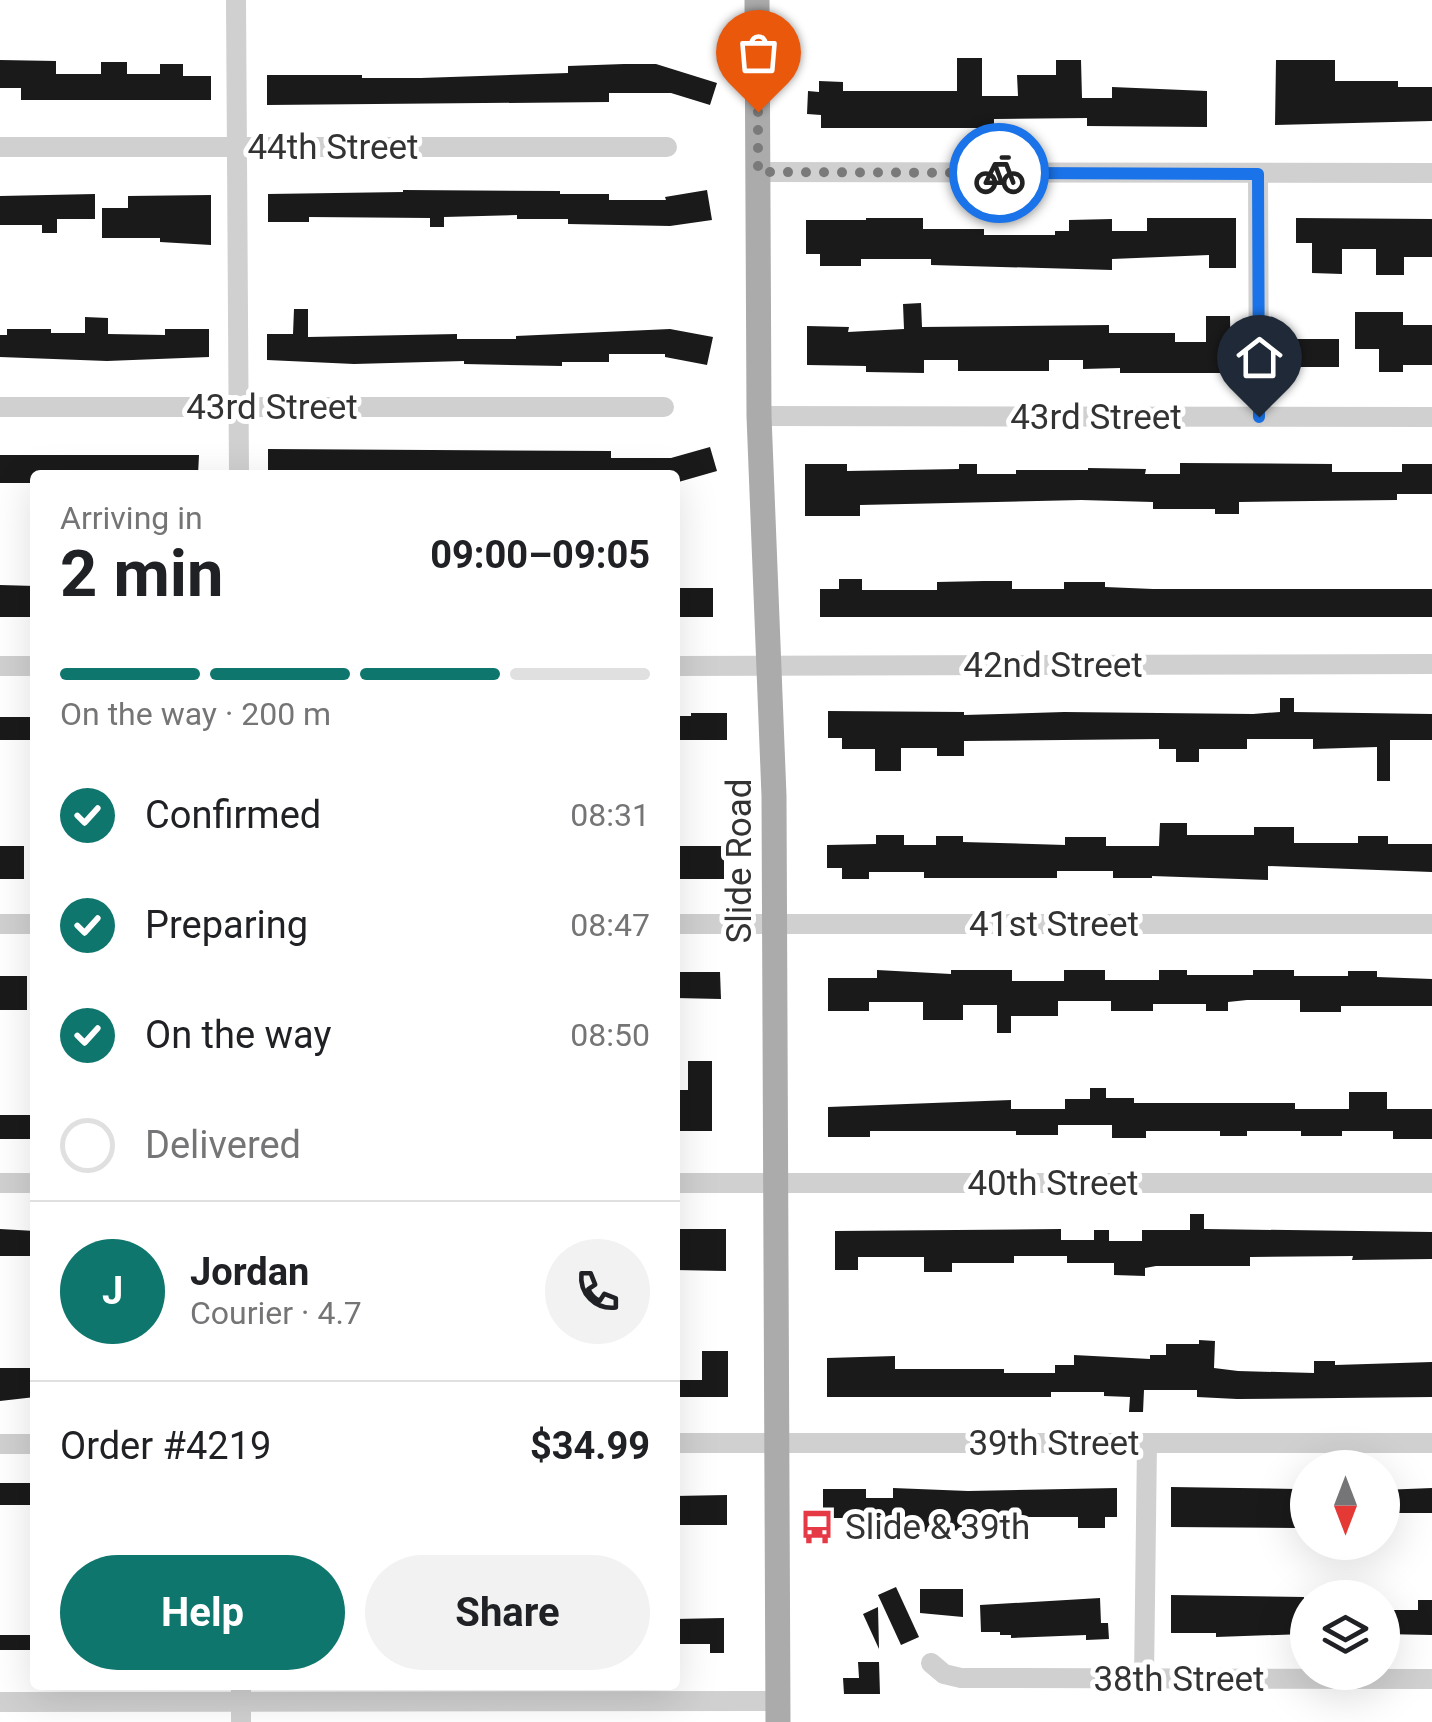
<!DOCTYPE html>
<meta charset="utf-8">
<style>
:root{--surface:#fff;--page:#f2f2f2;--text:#202124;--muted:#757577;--line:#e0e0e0;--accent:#0f766e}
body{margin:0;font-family:Roboto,sans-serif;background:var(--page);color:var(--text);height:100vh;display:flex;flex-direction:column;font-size:38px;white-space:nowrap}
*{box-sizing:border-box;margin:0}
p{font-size:32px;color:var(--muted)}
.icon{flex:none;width:55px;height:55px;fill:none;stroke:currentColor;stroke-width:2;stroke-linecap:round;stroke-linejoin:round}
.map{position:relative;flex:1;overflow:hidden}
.panel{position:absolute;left:30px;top:470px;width:650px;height:1220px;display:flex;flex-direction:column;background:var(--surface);border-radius:10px;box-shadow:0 10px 40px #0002}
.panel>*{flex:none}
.needle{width:65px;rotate:180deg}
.buttons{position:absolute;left:1290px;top:1450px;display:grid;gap:20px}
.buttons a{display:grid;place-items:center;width:110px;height:110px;border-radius:50%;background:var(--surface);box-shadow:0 10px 40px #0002;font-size:50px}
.pin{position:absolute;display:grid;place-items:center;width:85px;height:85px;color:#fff;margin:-102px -42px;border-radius:50% 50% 50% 0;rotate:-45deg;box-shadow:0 0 10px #0007}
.pin .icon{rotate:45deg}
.courier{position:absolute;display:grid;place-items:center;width:100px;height:100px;margin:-50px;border:8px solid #1a73e8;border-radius:50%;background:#fff;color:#222;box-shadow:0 2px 12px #0007}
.summary em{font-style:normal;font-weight:700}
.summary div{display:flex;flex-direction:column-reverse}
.summary{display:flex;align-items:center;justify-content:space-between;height:170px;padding:0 30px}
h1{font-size:65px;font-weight:700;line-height:75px}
.bar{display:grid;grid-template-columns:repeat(4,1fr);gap:15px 10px;align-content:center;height:120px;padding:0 30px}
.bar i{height:12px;border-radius:8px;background:var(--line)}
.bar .on{background:var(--accent)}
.bar p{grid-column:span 4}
.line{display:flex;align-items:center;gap:25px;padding:0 30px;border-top:2px solid var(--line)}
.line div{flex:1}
.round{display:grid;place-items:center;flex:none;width:105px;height:105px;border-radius:52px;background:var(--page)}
ol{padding:0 30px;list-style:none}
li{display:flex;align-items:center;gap:30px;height:110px}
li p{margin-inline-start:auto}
li .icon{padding:10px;border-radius:50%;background:var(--accent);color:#fff;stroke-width:4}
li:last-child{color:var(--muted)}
li i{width:55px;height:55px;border:5px solid var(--line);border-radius:50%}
.button{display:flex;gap:20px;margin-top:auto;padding:20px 30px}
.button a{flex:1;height:115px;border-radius:60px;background:var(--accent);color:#fff;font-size:40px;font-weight:700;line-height:115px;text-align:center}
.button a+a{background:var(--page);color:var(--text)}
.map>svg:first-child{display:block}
.building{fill:#1a1a1a}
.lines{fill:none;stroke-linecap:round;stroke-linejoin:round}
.minor{stroke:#d0d0d0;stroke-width:20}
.major{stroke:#ababab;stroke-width:25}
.done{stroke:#7a7a7a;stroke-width:10;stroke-dasharray:0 18}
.route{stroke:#1a73e8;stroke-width:12}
.labels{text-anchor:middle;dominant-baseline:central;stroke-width:10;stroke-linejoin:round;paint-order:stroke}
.street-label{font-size:35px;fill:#333;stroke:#fff}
.poi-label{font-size:35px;fill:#333;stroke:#fff;text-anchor:start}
</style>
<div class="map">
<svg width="1432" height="1722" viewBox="0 0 1432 1722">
<rect width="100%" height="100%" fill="#fff"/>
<!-- building -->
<g class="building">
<path d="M957 58H982V96H1018L1017 75H1056V60H1081L1082 98H1112V87L1207 91V127L1087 126V118L994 119V128H821V115L807 114 808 91 819 92V81L843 82V91H957Z"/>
<path d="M0 60 56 61V74H101V62H127V74H160V64H183V76H211V100H21V88H0Z"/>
<path d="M1276 60H1335V81H1398V87H1432V121L1275 125Z"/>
<path d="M624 64H656L717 83 710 105 671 93H609V102L267 105V75H362V78H421L568 73V66Z"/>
<path d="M403 190 560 191V194H609V200H666L665 197 707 190 712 220 670 226 568 224V219H517V215L444 217V227H430V218L309 217V222H268V194L403 192Z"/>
<path d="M95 194V219H57V233H42V225H0V196Z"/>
<path d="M211 195V245L160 242V238H102V208H128V196Z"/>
<path d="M866 218H923V229H984V235H1055V231H1069V220L1112 219V231H1147V218H1236V268H1209V255L1112 259V270L931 265V259H861V266H820V254H806V220H866Z"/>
<path d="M1296 218 1432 219V257H1404V275H1376V249H1342V274L1312 273V243H1296Z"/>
<path d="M921 303 922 327 1109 325V333H1175V342H1206V316H1230L1231 373H1120V368L1083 369V360H1049V371H958V360H924V373L866 372V366L807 365V326L849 327 848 332 904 329 903 304Z"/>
<path d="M294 309H308V337L457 334V339H516V336L670 329 713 337 707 365 665 357V354H609V362H562V366L464 364V361L354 364 267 360V334H293Z"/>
<path d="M1355 312H1403V325H1432V365H1403V372H1379V349H1355Z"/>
<path d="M85 317 108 318V334L165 335V329H209V357L107 361 0 357V335H7V329H51V333H85Z"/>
<rect x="1295" y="339" width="44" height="28"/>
<path d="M710 447 717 471 675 483V475H268V449L611 451V458H671Z"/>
<path d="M0 455H199L198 475H35V483H0Z"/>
<path d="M1180 463 1332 464V472H1402V464H1432V494H1397V500L1239 502V514H1215V509H1153V502L1081 500 860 505V516H805V464H847V471L959 469V464H977V474H1016V470H1088V468L1146 469 1145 474H1180Z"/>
<path d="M839 579H862V590H937V582L984 581H1012V589H1064V582H1105V587L1153 589H1432V617H820V589H839Z"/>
<path d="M0 585 35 586V617H0Z"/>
<rect x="679" y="588" width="34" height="29"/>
<path d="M1280 698H1294V712L1432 714V740H1390V781H1377V747L1313 749V739H1247V749H1199V762H1176V749H1159V739L964 741V756H937V748H901V771H875V749H842V738H828V711L964 712V715L1064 712 1253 714 1280 712Z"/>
<path d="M691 713H727V740H675V716H691Z"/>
<rect x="0" y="717" width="35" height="23"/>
<path d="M1160 823H1187V835H1254V827H1294V843H1358V836H1388V844H1432V872L1268 866V880L1152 876V878H1113V871H1057V878H924V872H869V879H842V868H827V845L876 844V835H904V845H936V836H963V842L1065 845V837H1106V846H1159Z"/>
<rect x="0" y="846" width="24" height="33"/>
<rect x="675" y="846" width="49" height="33"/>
<path d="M877 970 951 974V970H1012V981H1064V970H1105V980H1159V970H1187V975H1253V970H1294V976H1348V971H1377V977L1432 979V1006H1341V1012H1300V1000H1247L1228 1002V1011H1206V1004H1153V1011H1111V1001H1058V1016H1011V1033H997V1005H963V1020H923V1002H869V1011H828V978H877Z"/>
<path d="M675 972H720L721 999 675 998Z"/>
<rect x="0" y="976" width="27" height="34"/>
<path d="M688 1061H712V1131H675L676 1090H688Z"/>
<path d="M1090 1088H1106V1098H1134V1103H1295V1109H1349V1092H1387V1109H1432V1139H1393V1131H1342V1136H1301V1131H1247V1136H1220V1131H1146V1138H1112V1125H1058V1135H1016V1131H870V1137H828V1107L1011 1100V1109H1065V1099H1090Z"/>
<rect x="0" y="1115" width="35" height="24"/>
<path d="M1190 1214H1204V1229L1432 1232V1259L1352 1260 1353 1256 1250 1257V1266H1156L1145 1268V1276L1114 1275V1263H1067V1256H1014V1263H952V1272H924V1257H858V1270H835V1231L1061 1229V1240H1094V1230H1109V1241H1142V1230H1190Z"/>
<path d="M0 1229 35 1231V1256H0Z"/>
<path d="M675 1229H726V1271L675 1270Z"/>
<path d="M1199 1340 1215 1341 1214 1368 1238 1371 1314 1373V1361H1335V1365L1432 1362V1397L1237 1399 1197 1397V1390H1144L1143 1412H1129L1130 1397 1104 1396V1392H1051V1397H827V1358L895 1356V1369H1004V1373H1055V1365H1074V1355L1150 1359V1355H1166V1344H1199Z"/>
<path d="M702 1351H728V1397H675V1380H702Z"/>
<path d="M0 1368H35V1397L0 1401Z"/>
<rect x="0" y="1483" width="35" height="22"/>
<path d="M1171 1487 1297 1489V1528L1171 1527Z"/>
<path d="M893 1488 968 1491 1117 1488V1517H1105V1528H1078V1517H1019V1520H968V1530L917 1532H877V1518H823V1489H866V1498H893Z"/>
<path d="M1432 1488V1513H1382V1490Z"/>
<path d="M727 1495V1525H675V1496Z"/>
<path d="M896 1587 919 1637 901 1645 878 1595Z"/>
<path d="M920 1589H963V1617L920 1613Z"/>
<path d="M1171 1595 1304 1597V1634L1216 1637V1633H1171Z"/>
<path d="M1100 1598 1101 1623H1108L1109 1639 1086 1640V1635L1011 1638V1635H1000V1632H981L980 1605Z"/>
<path d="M1418 1600H1432V1635L1382 1634V1610H1418Z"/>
<path d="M878 1607 879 1649 863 1614Z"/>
<path d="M724 1618V1653H710V1644H675V1619Z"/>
<rect x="0" y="1635" width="35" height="15"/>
<path d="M858 1662H879L880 1694H844L843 1678H859Z"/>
</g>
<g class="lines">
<!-- minor -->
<g class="minor">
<path d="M236 0 239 475"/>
<path d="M0 147H667"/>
<path d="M759 172 1432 173"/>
<path d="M1258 173 1259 417"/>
<path d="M0 407H664"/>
<path d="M759 416 1432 417"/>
<path d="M0 666H35"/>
<path d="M675 666 1432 664"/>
<path d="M0 924H35"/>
<path d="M675 924H1432"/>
<path d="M0 1183H35"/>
<path d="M675 1183H1432"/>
<path d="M675 1443H1432"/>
<path d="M0 1444H35"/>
<path d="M931 1663 944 1674 961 1678 1432 1679"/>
<path d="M1144 1679 1147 1443"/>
<path d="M241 1685V1722"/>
<path d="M0 1702 778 1701"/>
</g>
<!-- major -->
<path class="major" d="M757 0 759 416 774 796 778 1722"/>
</g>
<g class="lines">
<!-- done -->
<path class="done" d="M758 112V172L999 173"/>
<!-- route -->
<path class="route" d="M999 173 1258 174 1259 417"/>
</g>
<!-- icons -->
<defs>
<g id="bus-bare" transform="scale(2.7)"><path d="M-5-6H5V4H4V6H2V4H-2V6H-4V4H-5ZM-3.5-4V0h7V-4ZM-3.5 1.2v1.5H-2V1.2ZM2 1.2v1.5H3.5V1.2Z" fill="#e63946" stroke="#fff" stroke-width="2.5" paint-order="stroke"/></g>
</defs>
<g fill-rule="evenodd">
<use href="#bus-bare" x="817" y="1527"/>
</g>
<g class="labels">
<!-- street labels -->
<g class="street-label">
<text x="333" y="147">44th Street</text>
<text x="272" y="407">43rd Street</text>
<text x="1096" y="417">43rd Street</text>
<text x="1053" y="665">42nd Street</text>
<text transform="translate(739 861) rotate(-90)">Slide Road</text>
<text x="1054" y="924">41st Street</text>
<text x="1053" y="1183">40th Street</text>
<text x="1054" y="1443">39th Street</text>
<text x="1179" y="1679">38th Street</text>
</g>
<!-- poi labels -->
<g class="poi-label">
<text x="845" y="1527">Slide &amp; 39th</text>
</g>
</g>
</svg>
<div class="buttons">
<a><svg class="needle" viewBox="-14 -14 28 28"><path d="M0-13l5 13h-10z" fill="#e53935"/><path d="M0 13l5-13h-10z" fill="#757577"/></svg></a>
<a><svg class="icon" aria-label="layers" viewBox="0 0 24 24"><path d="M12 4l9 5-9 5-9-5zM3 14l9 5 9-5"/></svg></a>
</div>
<div class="pin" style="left:758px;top:112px;background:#ea580c"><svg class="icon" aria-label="bag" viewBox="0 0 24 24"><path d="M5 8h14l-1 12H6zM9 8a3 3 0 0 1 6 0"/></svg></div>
<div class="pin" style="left:1259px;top:417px;background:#1f2937"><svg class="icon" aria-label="home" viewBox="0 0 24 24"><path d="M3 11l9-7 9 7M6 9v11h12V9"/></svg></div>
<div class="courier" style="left:999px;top:173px"><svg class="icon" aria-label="bike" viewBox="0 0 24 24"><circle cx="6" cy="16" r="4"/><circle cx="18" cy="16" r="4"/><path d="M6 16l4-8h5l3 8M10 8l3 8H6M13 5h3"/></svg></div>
<section class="panel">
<div class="summary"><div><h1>2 min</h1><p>Arriving in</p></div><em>09:00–09:05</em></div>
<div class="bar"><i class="on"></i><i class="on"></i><i class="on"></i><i></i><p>On the way · 200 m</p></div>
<ol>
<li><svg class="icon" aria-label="check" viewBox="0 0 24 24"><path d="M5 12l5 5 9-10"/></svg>Confirmed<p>08:31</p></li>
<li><svg class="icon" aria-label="check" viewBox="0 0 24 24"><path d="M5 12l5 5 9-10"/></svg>Preparing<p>08:47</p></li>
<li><svg class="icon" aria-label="check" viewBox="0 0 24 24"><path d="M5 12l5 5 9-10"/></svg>On the way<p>08:50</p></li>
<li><i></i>Delivered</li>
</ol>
<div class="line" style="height:180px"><b class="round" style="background:var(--accent);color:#fff">J</b><div><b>Jordan</b><p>Courier · 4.7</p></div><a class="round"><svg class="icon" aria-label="phone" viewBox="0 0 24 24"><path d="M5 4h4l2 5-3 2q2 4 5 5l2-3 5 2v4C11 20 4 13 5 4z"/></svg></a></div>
<div class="line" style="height:130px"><div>Order #4219</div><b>$34.99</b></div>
<div class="button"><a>Help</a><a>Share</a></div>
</section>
</div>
